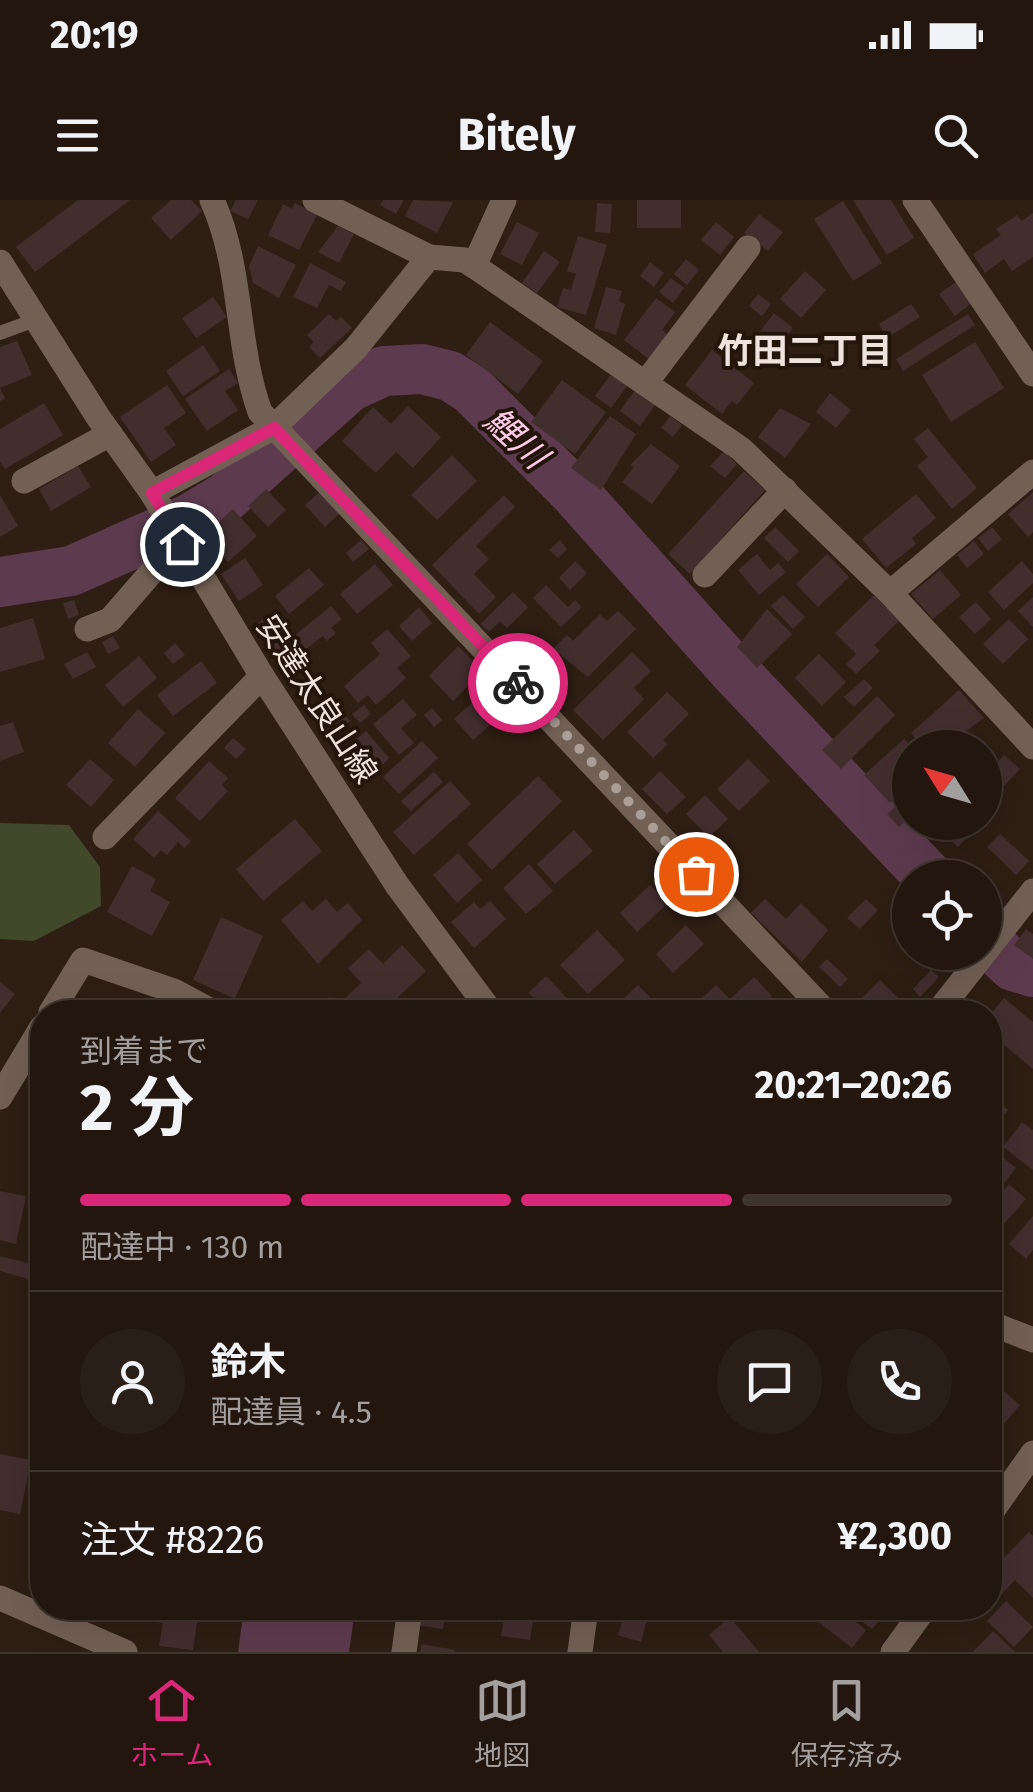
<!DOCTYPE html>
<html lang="ja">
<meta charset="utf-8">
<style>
:root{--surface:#22160f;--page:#2a1f18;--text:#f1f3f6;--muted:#a29f9e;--line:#3f352f;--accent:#db2777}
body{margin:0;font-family:"Fira Sans","Noto Sans JP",sans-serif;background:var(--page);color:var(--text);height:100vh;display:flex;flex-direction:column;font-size:38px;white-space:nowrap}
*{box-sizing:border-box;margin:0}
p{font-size:32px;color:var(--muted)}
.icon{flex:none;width:55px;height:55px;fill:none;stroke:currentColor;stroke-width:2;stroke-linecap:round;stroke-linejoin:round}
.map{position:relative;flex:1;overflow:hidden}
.details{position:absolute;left:30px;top:800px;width:972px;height:620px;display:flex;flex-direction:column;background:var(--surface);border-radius:40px;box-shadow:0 10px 40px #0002,0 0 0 2px var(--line)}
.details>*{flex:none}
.needle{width:65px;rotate:307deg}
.fabs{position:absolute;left:892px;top:530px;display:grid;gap:20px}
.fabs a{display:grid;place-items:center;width:110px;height:110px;border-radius:50%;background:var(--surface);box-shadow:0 10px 40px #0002,0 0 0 2px var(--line);font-size:50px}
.pin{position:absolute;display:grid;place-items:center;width:85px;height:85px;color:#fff;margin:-42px;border:5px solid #fff;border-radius:50%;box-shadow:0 2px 10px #0007}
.courier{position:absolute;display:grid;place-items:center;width:100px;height:100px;margin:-50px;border:8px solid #db2777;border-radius:50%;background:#fff;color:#222;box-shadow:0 2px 12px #0007}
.headline em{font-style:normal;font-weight:700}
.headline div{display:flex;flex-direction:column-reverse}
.headline{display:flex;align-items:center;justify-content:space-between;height:170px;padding:0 50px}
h1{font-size:65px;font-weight:700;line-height:75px}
.bar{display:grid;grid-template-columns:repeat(4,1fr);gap:15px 10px;align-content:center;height:120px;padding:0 50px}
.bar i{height:12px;border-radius:8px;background:var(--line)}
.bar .selected{background:var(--accent)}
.bar p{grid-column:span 4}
.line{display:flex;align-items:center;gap:25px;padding:0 50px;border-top:2px solid var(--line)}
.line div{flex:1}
.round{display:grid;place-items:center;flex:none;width:105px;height:105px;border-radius:52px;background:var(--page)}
.status{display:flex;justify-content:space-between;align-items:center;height:70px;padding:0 50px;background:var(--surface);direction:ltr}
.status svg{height:28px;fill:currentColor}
header{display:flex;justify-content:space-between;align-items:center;height:130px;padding:0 50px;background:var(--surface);font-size:45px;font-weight:700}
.menu{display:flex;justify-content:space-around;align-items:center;height:140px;border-top:2px solid var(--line);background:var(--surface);font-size:28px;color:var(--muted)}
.menu a{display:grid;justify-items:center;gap:5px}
.menu .selected{color:var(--accent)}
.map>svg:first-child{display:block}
.green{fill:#41492a}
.water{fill:#5d3b4e}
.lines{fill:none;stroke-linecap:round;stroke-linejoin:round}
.river{stroke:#5d3b4e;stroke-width:50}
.building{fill:#432e2e}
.service{stroke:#736055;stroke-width:14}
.minor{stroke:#736055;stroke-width:25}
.tertiary{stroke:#736055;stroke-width:25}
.secondary{stroke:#736055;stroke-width:25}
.done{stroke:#ab9e97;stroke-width:10;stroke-dasharray:0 18}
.route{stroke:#db2777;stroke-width:12}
.labels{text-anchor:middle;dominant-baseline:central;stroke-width:8;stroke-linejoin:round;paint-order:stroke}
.street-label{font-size:32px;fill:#efe3dd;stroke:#24150b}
.neighbourhood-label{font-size:35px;font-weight:bold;fill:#efe3dd;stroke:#24150b}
.water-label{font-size:35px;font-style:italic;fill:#ffcbe7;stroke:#24150b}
</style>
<div class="status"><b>20:19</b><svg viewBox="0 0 49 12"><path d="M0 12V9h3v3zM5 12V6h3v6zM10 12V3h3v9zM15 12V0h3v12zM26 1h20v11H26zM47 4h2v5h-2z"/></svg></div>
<header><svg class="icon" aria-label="menu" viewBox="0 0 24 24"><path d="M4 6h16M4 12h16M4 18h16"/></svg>Bitely<svg class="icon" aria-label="search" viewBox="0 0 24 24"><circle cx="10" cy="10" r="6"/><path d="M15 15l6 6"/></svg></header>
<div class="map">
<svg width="1033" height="1452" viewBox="0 0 1033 1452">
<rect width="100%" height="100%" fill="#2e1e14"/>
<!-- green -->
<path class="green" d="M0 623 69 625 100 667 101 706 34 741 0 739Z"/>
<!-- water -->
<path class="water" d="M244 1408H287L354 1417 349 1452H238Z"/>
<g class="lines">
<!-- river -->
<g class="river">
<path d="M0 382 71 371 191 318 226 297 349 187 384 171 422 169 450 176 472 190 575 293 735 472 930 678"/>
<path d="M985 739 1013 766 1033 772"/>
</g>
</g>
<!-- building -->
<g class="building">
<path d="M78 0H130L35 72 16 47Z"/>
<path d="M171 0H191L202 11 171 40 151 18Z"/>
<path d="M236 0H258L248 19 230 11Z"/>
<path d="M383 0H404L396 14 380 5Z"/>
<path d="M413 0 453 2 437 33 405 16Z"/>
<rect x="637" y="0" width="44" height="28"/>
<path d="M853 0H891L914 38 887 55Z"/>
<path d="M843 1 882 63 853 81 814 19Z"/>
<path d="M295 3 317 15 299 50 268 35 283 4 292 9Z"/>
<path d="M597 3 612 4 610 33 595 32Z"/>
<path d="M1033 13V57L1012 71 1004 59 985 73 973 54 1001 35 996 29 1017 15 1022 21Z"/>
<path d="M759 14 783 32 768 51 744 33Z"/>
<path d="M517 22 539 33 522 65 500 54Z"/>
<path d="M716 22 734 37 720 55 701 40Z"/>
<path d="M338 26 354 34 339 63 318 52Z"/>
<path d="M578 36 607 45 586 115 557 107 563 88 571 90 576 74 567 71Z"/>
<path d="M258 46 296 65 279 98 253 83 249 66Z"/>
<path d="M544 51 560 62 537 93 522 83Z"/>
<path d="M686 59 699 70 687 85 674 74Z"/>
<path d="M650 62 664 73 654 87 640 76Z"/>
<path d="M310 63 346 82 341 91 329 85 317 108 293 97Z"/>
<path d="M805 71 826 90 801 118 780 99Z"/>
<path d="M671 78 684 88 673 103 659 92Z"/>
<path d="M960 79 975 100 955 116 939 94Z"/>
<path d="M606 87 622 91 619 101 625 104 616 135 594 128Z"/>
<path d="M758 94 771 104 762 116 749 106Z"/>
<path d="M213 97 227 117 196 138 182 118Z"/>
<path d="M656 98 675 112 662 130 669 135 650 160 624 140Z"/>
<path d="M911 104 920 117 887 138 879 124Z"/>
<path d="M774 113 793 128 771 157 752 142Z"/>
<path d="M329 114 336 121 341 117 352 128 320 158 309 147 314 142 307 135Z"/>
<path d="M968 114 975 125 903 171 896 159Z"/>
<path d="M490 122 543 161 518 194 466 155Z"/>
<path d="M17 141 32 175 0 188 5 199 0 201V147Z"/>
<path d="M975 142 1004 188 951 222 922 175Z"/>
<path d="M203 145 220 171 183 196 166 171Z"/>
<path d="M712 150 754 183 737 205 732 201 722 214 685 185Z"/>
<path d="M229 169 238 183 225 191 238 210 207 231 185 199Z"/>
<path d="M614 170 630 182 611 208 595 196Z"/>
<path d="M562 180 606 212 575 254 531 222Z"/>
<path d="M167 185 186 213 164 228 176 245 151 262 120 217Z"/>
<path d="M638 186 658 201 640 226 620 211Z"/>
<path d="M830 193 851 210 836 228 816 212Z"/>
<path d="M44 203 63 235 5 269 0 262V229Z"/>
<path d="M408 206 441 237 413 268 396 252 376 273 342 241 373 207 391 224Z"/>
<path d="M780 208 811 224 785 258 758 237Z"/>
<path d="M610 216 636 234 601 290 571 268Z"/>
<path d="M670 216 682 225 673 237 661 228Z"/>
<path d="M928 228 977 288 952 309 917 266 928 257 914 239Z"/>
<path d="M651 244 680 266 652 304 622 282 634 267 630 265Z"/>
<path d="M724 251 737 264 725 278 710 266Z"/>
<path d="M452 255 477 281 437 320 411 295Z"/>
<path d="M78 266 91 287 51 311 39 289Z"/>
<path d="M744 271 765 290 690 374 668 354Z"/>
<path d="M266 289 286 310 268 327 248 306Z"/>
<path d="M323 289 342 311 325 327 305 305Z"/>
<path d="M1033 292V332L1028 337 1008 314Z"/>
<path d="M916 294 936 318 912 338 916 344 886 368 862 339Z"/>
<path d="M0 295 18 326 0 337Z"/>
<path d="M504 295 515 307 476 346 489 359 474 374 496 397 479 414 432 365Z"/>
<path d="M233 309 257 336 228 362 204 336Z"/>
<path d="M775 327 799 351 788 362 764 338Z"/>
<path d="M992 327 1002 339 988 351 978 338Z"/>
<path d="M361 340 369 349 353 362 346 353Z"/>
<path d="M560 340 567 349 558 358 549 350Z"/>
<path d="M974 341 984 354 967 368 957 355Z"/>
<path d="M757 354 770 370 778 363 786 372 759 395 738 370Z"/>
<path d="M827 354 849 377 818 407 796 384Z"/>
<path d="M245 358 263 385 239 401 221 374Z"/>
<path d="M575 361 587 373 570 390 559 378Z"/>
<path d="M1022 361 1033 374V383L1004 410 988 392Z"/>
<path d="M375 364 393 385 357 414 340 394Z"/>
<path d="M309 368 324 385 289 414 275 396Z"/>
<path d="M940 370 961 395 933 419 911 394Z"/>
<path d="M546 385 568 407 575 400 582 407 561 427 533 398Z"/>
<path d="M513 392 528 407 507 428 500 421 489 432 481 424Z"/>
<path d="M783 395 805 417 793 429 771 406Z"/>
<path d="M874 395 899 421 874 445 880 451 856 474 846 464 856 454 835 433Z"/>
<path d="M1033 397V427L1018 411Z"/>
<path d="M74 400 79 415 68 419 63 403Z"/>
<path d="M976 402 991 419 975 434 959 417Z"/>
<path d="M331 406 342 419 331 428 336 433 327 441 323 436 305 450 294 436Z"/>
<path d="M419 407 432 423 412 441 399 426Z"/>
<path d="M767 409 792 434 757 468 737 447Z"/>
<path d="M618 411 636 429 588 477 553 449 567 435 573 441 600 414 607 421Z"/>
<path d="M268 416 292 452 280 460 256 424Z"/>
<path d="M33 418 45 459 0 472V428Z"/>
<path d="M1009 419 1028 439 1003 464 983 444Z"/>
<path d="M387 429 411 456 397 468 406 478 376 505 368 495 358 503 344 486 380 454 371 443Z"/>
<path d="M113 436 120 448 108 454 102 442Z"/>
<path d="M175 443 185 455 173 464 164 453Z"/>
<path d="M458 446 483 471 453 501 429 476Z"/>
<path d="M87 452 96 467 73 479 64 464Z"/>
<path d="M632 452 651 471 634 488 644 499 603 540 573 510Z"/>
<path d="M819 454 846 482 822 506 795 478Z"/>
<path d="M139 456 157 478 123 507 105 485Z"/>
<path d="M551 460 565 473 547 490 534 477Z"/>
<path d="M201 461 217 483 173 516 157 495Z"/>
<path d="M864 479 873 488 854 507 844 497Z"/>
<path d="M494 483 521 513 506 527 498 518 473 540 454 519Z"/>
<path d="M959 490 984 518 943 548H924L911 533Z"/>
<path d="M667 492 689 514 663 540 668 544 653 558 627 532Z"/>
<path d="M877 496 895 515 841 569 822 550Z"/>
<path d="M331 499 350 521 333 536 314 513Z"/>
<path d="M403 499 417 515 401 528 414 543 399 555 373 524Z"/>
<path d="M364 505 371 514 360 523 352 514Z"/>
<path d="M432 508 442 520 434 527 424 515Z"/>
<path d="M138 509 165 533 135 567 108 543Z"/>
<path d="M13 522 24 552 0 561V526Z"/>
<path d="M366 531 389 558 377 570 369 561 356 572 340 554Z"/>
<path d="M233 538 246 549 236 559 224 548Z"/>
<path d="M904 539 910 545V585L890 603 864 575Z"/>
<path d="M422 541 438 558 399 594 383 577Z"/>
<path d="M1004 555 1020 569 992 599 985 593V560L988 557 996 564Z"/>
<path d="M90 559 114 580 91 607 66 585Z"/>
<path d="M748 559 770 581 739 611 717 589Z"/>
<path d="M209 561 228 578 222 585 228 591 200 621 175 598Z"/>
<path d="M660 571 686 597 667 614 642 589Z"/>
<path d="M434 572 443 582 411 611 401 601Z"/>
<path d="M538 576 562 601 492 670 467 644Z"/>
<path d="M450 581 471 604 414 655 393 632Z"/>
<path d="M705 595 728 619 709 637 686 614Z"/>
<path d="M899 604 910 616 899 627 887 614Z"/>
<path d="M158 611 191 641 184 648 178 642 167 655 161 650 154 658 133 639Z"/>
<path d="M295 619 322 651 263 701 236 669Z"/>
<path d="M932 622H962L972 632 958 647Z"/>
<path d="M574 630 593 651 555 684 537 664Z"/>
<path d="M1000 634 1029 661 1016 675 987 647Z"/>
<path d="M458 653 482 680 457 703 433 675Z"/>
<path d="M529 664 553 691 526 714 503 688Z"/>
<path d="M132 666 156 679 150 691 170 702 152 736 107 712Z"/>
<path d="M650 685 668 703 637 732 620 713Z"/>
<path d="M326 699 337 712 348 703 362 720 318 764 281 720 303 701 312 711Z"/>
<path d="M765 699 786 719 801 703 828 730 802 762 751 713Z"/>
<path d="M866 699 878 710 860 729 847 718Z"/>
<path d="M490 701 506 719 474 748 451 722 474 702 480 709Z"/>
<path d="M221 717 263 736 235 799 193 780Z"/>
<path d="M686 725 704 744 673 773 656 754Z"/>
<path d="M1026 729 1033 734V759L1014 745Z"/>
<path d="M597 730 625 760 588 794 560 765Z"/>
<path d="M402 745 426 771 382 812H361L346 797 361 783 348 768 369 749 383 764Z"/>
<path d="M827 759 848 779 840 787 819 767Z"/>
<path d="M931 770 939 777 920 797 913 789Z"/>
<path d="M546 776 567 798 552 812 528 793Z"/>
<path d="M754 777 772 796 754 812H687L716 785 730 799Z"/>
<path d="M880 780 900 800 888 812H848Z"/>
<path d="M0 782 15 794 0 813Z"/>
<path d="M638 785 664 812H609Z"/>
<path d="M329 797 344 812H313Z"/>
<path d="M1004 798 1033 822V869L990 833V815Z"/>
<path d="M990 896 1008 910 992 929 990 928Z"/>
<path d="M1022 922 1033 930V970L1003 947Z"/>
<path d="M990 947 1016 968 990 1001Z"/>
<path d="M1009 984 1026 999 990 1040V1006Z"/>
<path d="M0 991 26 996 16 1044 0 1040Z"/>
<path d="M1033 1016V1050L1026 1059 1009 1044Z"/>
<path d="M0 1056 32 1064 28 1079 0 1071Z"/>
<path d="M990 1179 1020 1205 990 1240Z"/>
<path d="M0 1254 31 1260 20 1314 0 1310Z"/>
<path d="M1029 1332 1033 1336V1398L1015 1380 999 1397 990 1388V1372Z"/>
<path d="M1006 1401 1033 1427 1014 1447 987 1421Z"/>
<path d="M143 1408H199L193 1450 159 1446 163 1423 141 1420Z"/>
<path d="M418 1408H446L443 1429 416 1425Z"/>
<path d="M506 1408H535L530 1440 501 1436Z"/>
<path d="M626 1408H650L641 1442 618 1435Z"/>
<path d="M684 1408H709L711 1410 696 1422Z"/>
<path d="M800 1408H837L866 1430 852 1448Z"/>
<path d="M844 1408H889L872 1429Z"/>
<path d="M730 1417 759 1452H723L709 1435Z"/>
<path d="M993 1431 1015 1452H973Z"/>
<path d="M421 1444 455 1450V1452H420Z"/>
</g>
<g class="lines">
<!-- service -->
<path class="service" d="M0 133 35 120"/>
<!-- minor -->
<g class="minor">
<path d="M212 0C243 68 235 142 260 212L826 812"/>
<path d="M915 0 1033 174"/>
<path d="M429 57 465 60 474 66 504 0"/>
<path d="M474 66 741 249 890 393 1033 547"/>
<path d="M647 181 748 48"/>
<path d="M24 281 110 234"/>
<path d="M152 293 274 227 356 148 429 57 315 0"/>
<path d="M705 375 785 290"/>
<path d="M890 393 1033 272"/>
<path d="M87 429 110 420 157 366 186 350"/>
<path d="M105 637 262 476"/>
<path d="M51 812 83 760 174 791 213 812"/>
<path d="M0 897 42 827"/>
<path d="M0 1398 125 1452"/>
<path d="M404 1452 410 1408"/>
</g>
<!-- tertiary -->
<g class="tertiary">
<path d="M938 812 1033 691"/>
<path d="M580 1452 586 1408"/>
</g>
<!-- secondary -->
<g class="secondary">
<path d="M0 62 98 217 152 293 262 476 397 685 491 812"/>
<path d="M990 1123 1033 1140"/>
<path d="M990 1314 1033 1253"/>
<path d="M893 1452 925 1408"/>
</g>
</g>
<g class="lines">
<!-- done -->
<path class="done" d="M518 483 696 674"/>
<!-- route -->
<path class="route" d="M182 344 152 293 274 228 518 483"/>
</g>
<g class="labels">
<!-- street labels -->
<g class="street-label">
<text transform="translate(317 499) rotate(57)">安達太良山線</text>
</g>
<!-- neighbourhood labels -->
<g class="neighbourhood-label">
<text x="805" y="151">竹田二丁目</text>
</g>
<!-- water labels -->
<g class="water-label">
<text transform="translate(516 238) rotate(43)">鯉川</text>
</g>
</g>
</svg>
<div class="fabs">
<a><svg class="needle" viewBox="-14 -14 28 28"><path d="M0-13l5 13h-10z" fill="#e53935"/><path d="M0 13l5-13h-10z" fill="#a29f9e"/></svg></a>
<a><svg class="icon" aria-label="locate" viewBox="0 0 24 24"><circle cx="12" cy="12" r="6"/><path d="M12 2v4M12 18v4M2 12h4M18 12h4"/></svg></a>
</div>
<div class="pin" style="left:696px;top:674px;background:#ea580c"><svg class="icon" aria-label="bag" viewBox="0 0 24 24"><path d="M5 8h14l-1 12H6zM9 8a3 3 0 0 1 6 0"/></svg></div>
<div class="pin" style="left:182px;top:344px;background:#1f2937"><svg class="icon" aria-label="home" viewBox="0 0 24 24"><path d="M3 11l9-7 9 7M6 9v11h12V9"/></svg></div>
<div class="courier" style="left:518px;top:483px"><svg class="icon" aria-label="bike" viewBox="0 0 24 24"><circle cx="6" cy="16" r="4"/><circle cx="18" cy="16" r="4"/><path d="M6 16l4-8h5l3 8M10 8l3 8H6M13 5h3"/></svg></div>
<section class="details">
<div class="headline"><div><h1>2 分</h1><p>到着まで</p></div><em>20:21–20:26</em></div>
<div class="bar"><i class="selected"></i><i class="selected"></i><i class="selected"></i><i></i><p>配達中 · 130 m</p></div>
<div class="line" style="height:180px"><a class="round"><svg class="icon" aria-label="person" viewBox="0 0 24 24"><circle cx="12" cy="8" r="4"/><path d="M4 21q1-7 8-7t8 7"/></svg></a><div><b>鈴木</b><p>配達員 · 4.5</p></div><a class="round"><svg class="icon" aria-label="chat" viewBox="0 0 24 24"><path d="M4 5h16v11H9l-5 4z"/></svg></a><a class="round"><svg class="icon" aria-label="phone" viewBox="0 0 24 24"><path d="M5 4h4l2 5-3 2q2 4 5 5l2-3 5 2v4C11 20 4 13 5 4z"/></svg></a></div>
<div class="line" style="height:130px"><div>注文 #8226</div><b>¥2,300</b></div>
</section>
</div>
<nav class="menu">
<a class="selected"><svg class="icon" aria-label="home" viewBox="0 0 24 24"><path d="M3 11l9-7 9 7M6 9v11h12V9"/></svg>ホーム</a>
<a><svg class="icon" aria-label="map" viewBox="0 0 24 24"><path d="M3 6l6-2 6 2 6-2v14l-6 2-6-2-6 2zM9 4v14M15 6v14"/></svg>地図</a>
<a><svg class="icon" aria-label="saved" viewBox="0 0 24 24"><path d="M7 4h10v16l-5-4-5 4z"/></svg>保存済み</a>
</nav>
